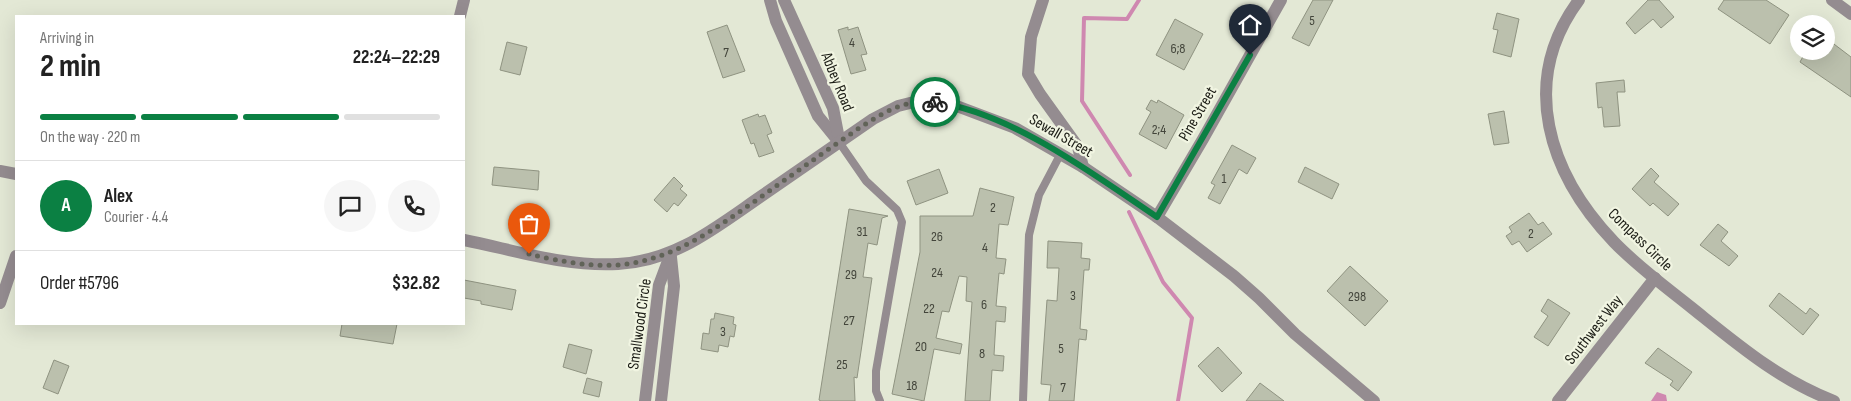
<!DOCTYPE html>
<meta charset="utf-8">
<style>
:root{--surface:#fff;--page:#f6f6f6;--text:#222;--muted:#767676;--line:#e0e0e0;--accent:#0b8043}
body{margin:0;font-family:"Sofia Sans Condensed",sans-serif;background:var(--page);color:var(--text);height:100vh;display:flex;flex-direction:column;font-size:19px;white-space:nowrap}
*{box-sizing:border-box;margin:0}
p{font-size:16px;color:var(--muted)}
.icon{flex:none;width:28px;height:28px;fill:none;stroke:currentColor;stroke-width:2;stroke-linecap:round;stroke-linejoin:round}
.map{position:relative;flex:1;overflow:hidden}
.drawer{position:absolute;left:15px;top:15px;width:450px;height:310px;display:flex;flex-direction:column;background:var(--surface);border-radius:0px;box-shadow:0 5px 20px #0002}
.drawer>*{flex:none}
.fabs{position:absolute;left:1790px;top:15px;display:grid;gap:10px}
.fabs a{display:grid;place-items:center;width:45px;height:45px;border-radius:50%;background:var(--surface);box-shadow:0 5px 20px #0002;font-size:25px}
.pin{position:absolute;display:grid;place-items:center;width:42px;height:42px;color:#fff;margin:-51px -21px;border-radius:50% 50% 50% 0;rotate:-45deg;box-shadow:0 0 5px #0007}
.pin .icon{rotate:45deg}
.courier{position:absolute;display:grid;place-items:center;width:50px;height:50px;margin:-25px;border:4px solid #0b8043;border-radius:50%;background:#fff;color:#222;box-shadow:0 1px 6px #0007}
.summary em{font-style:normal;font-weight:700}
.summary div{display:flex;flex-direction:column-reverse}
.summary{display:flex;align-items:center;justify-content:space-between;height:85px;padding:0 25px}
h1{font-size:32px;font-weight:700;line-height:38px}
.bar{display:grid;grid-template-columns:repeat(4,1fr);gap:8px 5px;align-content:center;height:60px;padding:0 25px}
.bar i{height:6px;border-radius:4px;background:var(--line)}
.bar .on{background:var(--accent)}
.bar p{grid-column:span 4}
.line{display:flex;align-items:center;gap:12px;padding:0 25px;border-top:1px solid var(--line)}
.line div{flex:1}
.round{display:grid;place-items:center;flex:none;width:52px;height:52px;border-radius:26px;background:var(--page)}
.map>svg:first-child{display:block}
.water{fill:#cf88b0}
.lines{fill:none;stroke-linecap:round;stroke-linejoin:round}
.stream{stroke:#cf88b0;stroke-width:4}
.building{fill:#bbc0ad;stroke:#8f9381}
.service{stroke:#948c90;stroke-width:8}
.minor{stroke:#948c90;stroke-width:12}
.done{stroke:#616358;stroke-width:5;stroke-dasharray:0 9}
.route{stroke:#0b8043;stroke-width:6}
.labels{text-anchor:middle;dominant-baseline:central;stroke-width:4.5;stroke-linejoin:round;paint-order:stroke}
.number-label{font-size:14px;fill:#43453b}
.street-label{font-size:16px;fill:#1b1c15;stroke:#f1f5e2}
</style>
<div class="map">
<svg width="1851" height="401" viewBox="0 0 1851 401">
<rect width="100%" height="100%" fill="#e3e8d5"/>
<!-- water -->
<path class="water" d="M1657 392 1666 395 1667 401H1651Z"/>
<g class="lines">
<!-- stream -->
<g class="stream">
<path d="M1130 175 1082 101 1084 18 1127 19 1139 0"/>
<path d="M1129 212 1163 282 1192 318 1178 401"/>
</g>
</g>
<!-- building -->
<g class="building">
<path d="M1313 0H1333L1309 46 1292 38Z"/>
<path d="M1648 0H1659L1674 17 1661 28 1653 19 1635 34 1626 23Z"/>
<path d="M1724 0H1766L1789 15 1770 44 1718 9Z"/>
<path d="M1497 13 1519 19 1511 57 1493 52 1498 30 1493 29Z"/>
<path d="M1175 19 1203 34 1184 70 1156 55Z"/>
<path d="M727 25 745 71 723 78 707 32Z"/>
<path d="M848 27V30L858 27 867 54 861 55 866 70 851 74 838 30Z"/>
<path d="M1826 38 1851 57V97L1800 62 1806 51H1826Z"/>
<path d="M507 42 527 47 520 75 500 70Z"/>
<path d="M1624 80 1625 92H1617L1620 126 1604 127 1602 107 1598 108 1596 83Z"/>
<path d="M1151 100 1157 103 1158 100 1184 115 1166 149 1139 134 1151 112 1146 109Z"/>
<path d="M1504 111 1509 143 1494 145 1488 114Z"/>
<path d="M758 114 759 117 765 115 772 133 767 135 774 152 759 157 754 143 751 144 742 120Z"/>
<path d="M1232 145 1256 158 1247 174 1239 169 1220 204 1208 198 1215 185 1211 183Z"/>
<path d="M494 167 539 171 538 190 492 185Z"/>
<path d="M1305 167 1339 184 1332 199 1298 182Z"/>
<path d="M1651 168 1659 176 1654 182 1679 204 1668 216 1653 203 1650 206 1632 189Z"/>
<path d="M939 169 948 193 916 205 907 181Z"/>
<path d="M674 177 683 186 680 189 687 195 678 206 674 203 667 212 654 200Z"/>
<path d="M980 188 1014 197 1008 225 999 224 996 258 1006 259 1004 274 999 273 996 306 1006 307 1005 322 996 321 994 355 1004 356 1003 371 992 370 990 401H965L972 302 966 301 967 277 959 276 949 312 942 311 936 338 962 344 960 354 934 349 924 401 892 394 920 252V216H973Z"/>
<path d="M849 209 888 216 882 218 877 245 868 243 863 277 872 278 857 378 854 377 855 401H821L819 400Z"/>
<path d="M1529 213 1538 225 1543 222 1552 234 1527 252 1519 241 1512 245 1506 236 1512 232 1509 227Z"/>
<path d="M1718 224 1728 232 1721 241 1738 256 1729 266 1700 245Z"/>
<path d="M1048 241 1082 243 1081 258 1090 259 1089 270H1084L1080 329 1087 330 1086 340 1079 339 1074 401H1049L1051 385 1041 384 1047 300 1057 301 1059 268H1047Z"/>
<path d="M1350 266 1388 301 1365 326 1327 291Z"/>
<path d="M464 280 516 290 512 310 481 304V301L464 298Z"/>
<path d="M1779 293 1806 314 1810 308 1819 315 1803 335 1769 306Z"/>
<path d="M1548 299 1570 313 1548 346 1534 337 1548 316 1541 311Z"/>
<path d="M715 313 734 317 733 324 736 325 734 337 730 336 728 347 719 345 718 352 701 349 703 333 709 334 711 319H714Z"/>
<path d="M342 324H397L393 344 340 336Z"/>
<path d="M569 344 592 350 586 374 563 367Z"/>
<path d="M1218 347 1242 373 1222 392 1198 366Z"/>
<path d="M1658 348 1692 372 1678 391 1670 385 1673 381 1645 363Z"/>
<path d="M54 360 69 366 58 394 43 388Z"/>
<path d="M587 378 602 382 599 397 583 393Z"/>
<path d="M1260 383 1284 401H1246Z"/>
</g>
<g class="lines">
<!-- service -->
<g class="service">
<path d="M839 142 866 181 897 210 902 222 876 371V391L880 401"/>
<path d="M1023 401 1029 235 1039 195 1060 155"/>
</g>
<!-- minor -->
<g class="minor">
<path d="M770 0 776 21 818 116 839 142"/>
<path d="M784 0 833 108 839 139"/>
<path d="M1043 0 1031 37 1028 74 1040 94 1078 147 1083 167"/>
<path d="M1579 0C1518 82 1549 174 1614 242 1638 267 1666 287 1692 308 1737 344 1779 380 1834 401"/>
<path d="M1832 0 1851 14"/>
<path d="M460 16 464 0"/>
<path d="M0 171 16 174"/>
<path d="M1157 217 1203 139 1281 0"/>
<path d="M464 240C514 250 566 267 618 264 675 261 715 228 760 197 798 171 835 145 873 119L898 106 910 103 931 102 954 105 1015 128 1083 167 1157 217 1234 276 1259 298 1295 334 1374 401"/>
<path d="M0 303 16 256"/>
<path d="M645 401 659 285 671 253"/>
<path d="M661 401 674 286 671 257"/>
<path d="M1558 401 1655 278"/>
</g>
</g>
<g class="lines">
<!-- done -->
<path class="done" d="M529 254C562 262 604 270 638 262 685 252 720 225 758 199 789 177 820 155 852 133 877 116 904 98 935 102"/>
<!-- route -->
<path class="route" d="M935 102C1012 113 1093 174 1157 217L1250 55"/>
</g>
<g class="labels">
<!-- number labels -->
<g class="number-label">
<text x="1312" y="20">5</text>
<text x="852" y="42">4</text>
<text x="1178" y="48">6;8</text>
<text x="726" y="52">7</text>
<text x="1159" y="129">2;4</text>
<text x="1224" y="178">1</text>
<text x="993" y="207">2</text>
<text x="862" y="231">31</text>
<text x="1531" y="233">2</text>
<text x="937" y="236">26</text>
<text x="985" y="247">4</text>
<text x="937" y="272">24</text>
<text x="851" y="274">29</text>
<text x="1073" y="295">3</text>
<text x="1357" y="296">298</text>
<text x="984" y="304">6</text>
<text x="929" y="308">22</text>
<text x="849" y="320">27</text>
<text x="723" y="331">3</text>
<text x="921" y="346">20</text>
<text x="1061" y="348">5</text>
<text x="982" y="353">8</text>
<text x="842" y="364">25</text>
<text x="912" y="385">18</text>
<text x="1063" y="387">7</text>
</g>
<!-- street labels -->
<g class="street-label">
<text transform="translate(837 82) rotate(68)">Abbey Road</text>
<text transform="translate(1198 114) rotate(-60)">Pine Street</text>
<text transform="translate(1061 136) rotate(30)">Sewall Street</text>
<text transform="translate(1640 240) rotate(44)">Compass Circle</text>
<text transform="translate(640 324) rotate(-82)">Smallwood Circle</text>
<text transform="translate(1594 330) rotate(-52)">Southwest Way</text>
</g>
</g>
</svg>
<div class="fabs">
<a><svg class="icon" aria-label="layers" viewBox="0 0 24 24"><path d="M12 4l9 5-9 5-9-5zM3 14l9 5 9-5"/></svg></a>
</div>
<div class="pin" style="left:529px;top:254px;background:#ea580c"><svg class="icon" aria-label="bag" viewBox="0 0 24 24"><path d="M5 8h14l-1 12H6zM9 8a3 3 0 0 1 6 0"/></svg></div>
<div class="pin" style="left:1250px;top:55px;background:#1f2937"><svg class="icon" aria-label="home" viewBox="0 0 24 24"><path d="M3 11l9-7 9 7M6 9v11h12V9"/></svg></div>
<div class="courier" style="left:935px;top:102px"><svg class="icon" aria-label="bike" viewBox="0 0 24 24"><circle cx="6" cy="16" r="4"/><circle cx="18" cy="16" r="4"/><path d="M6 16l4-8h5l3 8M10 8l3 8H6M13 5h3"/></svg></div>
<section class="drawer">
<div class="summary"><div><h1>2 min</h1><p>Arriving in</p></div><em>22:24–22:29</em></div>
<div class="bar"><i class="on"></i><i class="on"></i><i class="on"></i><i></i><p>On the way · 220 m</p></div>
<div class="line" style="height:90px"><b class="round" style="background:var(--accent);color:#fff">A</b><div><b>Alex</b><p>Courier · 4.4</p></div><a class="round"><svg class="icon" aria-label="chat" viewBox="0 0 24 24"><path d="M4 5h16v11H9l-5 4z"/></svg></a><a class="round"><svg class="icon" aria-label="phone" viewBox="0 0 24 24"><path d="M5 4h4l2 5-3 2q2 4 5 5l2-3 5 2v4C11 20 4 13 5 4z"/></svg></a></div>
<div class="line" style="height:65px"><div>Order #5796</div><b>$32.82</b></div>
</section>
</div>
